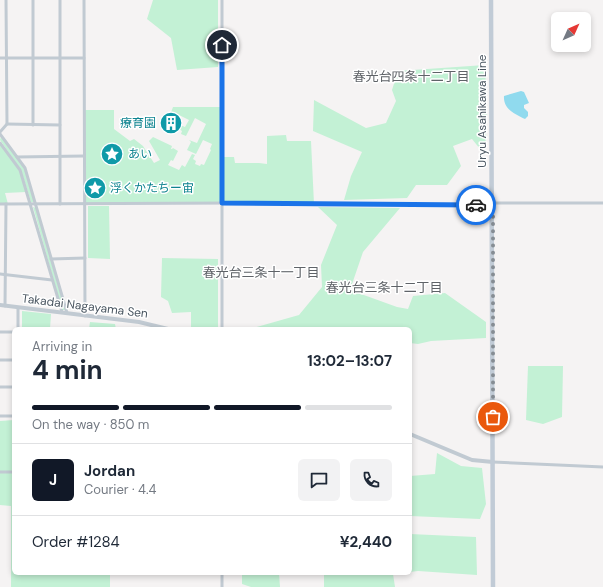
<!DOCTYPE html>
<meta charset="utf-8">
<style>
:root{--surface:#fff;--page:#f2f2f3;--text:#1f2937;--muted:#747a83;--line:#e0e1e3;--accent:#111827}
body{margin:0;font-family:"DM Sans","Noto Sans JP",sans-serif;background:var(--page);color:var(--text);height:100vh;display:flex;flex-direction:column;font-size:15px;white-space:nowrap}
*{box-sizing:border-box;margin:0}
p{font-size:13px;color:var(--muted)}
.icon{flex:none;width:22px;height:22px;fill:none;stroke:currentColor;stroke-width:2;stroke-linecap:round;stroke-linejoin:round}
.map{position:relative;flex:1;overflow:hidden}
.drawer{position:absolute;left:12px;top:327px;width:400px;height:248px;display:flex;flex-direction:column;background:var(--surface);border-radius:6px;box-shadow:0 2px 6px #0003}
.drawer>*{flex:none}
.needle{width:26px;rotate:45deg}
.buttons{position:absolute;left:551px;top:12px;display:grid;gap:8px}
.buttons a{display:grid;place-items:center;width:40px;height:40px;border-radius:6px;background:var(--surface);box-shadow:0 2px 6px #0003;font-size:20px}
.pin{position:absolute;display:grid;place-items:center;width:34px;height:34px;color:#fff;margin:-17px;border:2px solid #fff;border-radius:50%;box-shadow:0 1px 4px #0007}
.courier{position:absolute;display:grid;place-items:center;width:40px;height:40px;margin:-20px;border:3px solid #1a73e8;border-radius:50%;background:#fff;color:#222;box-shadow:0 1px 5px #0007}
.overview em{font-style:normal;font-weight:700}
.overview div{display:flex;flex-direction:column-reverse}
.overview{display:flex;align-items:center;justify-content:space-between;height:68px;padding:0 20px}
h1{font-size:26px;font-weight:700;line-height:30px}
.bar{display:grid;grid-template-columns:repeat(4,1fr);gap:6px 4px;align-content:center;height:48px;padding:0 20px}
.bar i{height:5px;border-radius:3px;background:var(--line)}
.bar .on{background:var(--accent)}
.bar p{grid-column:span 4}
.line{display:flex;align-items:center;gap:10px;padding:0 20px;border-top:1px solid var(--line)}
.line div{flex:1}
.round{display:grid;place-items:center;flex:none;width:42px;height:42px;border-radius:6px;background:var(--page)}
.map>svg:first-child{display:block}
.green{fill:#c3f1d5}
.water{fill:#90daee}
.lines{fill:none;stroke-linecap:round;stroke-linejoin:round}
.minor{stroke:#c1cad2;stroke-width:3}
.tertiary{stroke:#c1cad2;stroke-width:4}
.secondary{stroke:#c1cbd6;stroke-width:4.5}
.done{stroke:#868d94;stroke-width:4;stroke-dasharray:0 7.2}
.route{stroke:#1a73e8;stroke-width:5}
.labels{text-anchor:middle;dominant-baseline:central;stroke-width:3;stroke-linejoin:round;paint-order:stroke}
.street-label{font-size:12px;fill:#4a5661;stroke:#fff}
.culture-label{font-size:12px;fill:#0d838f;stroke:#fff;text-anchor:start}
.neighbourhood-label{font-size:13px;fill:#5f6368;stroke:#fff}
</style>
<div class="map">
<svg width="603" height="587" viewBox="0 0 603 587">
<rect width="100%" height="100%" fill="#f5f3f3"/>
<!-- green -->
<g class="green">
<path d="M153 0H218V67L177 70 171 38 147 19Z"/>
<path d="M485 65 487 108 485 155 472 139 453 146 461 166 447 185H416L407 198 344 200 351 176 362 152 313 131 314 100 366 128 386 123 396 101 392 90 398 71Z"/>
<path d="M173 107H222V157H234L235 163H259L267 164V136L286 135 287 141H311L314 204H84V110H114V129L130 141 134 139 143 146 154 163 160 160 149 141 153 137 172 146 171 149H172L173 148 178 151 173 161 171 160 168 165 179 170 182 165 185 167 192 154 195 155 193 159 196 161 195 164 200 166 201 164 204 165 211 150 210 149 212 144 203 140 196 154 187 150 191 142 189 140 197 143 206 124 195 118 186 136 181 134 182 131 179 129 180 125 185 127 189 120 179 115 177 119 170 115Z"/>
<path d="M1 136 24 168 34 202H31L21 170 0 140Z"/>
<path d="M0 143 20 170 26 192 5 193 8 204H0Z"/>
<path d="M88 206H109L110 259 88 258Z"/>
<path d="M33 207 36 208 65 310H62Z"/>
<path d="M318 207 400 208 363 252 350 290 397 307 408 309 413 296 445 293 486 322V338L431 341 418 344 410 343V329H250L299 315 322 287 321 265 337 225Z"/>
<path d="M162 258 218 259V329H191V312L172 313 168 301 161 297Z"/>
<path d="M22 311 51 314 50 329H22Z"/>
<path d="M90 322 115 324 116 329H89Z"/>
<path d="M528 366H563L562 417 543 424 526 420Z"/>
<path d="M14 420V573H110V587H11V506L0 505V421Z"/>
<path d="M437 453 461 466 482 468 486 504 480 519 410 516V476L435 474Z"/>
<path d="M410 534 476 537 477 575 418 571 410 572Z"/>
<path d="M242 573H279L280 587H251L242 584Z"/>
<path d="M324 573H401L393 574 395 587H324Z"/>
</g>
<!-- water -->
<path class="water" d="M521 91 524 92 529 103 524 105V108L528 112V116L525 119C515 114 503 109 504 96Z"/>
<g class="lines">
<!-- minor -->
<g class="minor">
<path d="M84 0 85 316"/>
<path d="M0 58H84"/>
<path d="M7 124 60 125"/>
<path d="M33 125V0"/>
<path d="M0 132 7 124 6 0"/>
<path d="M0 134 25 168 67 313"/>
<path d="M0 143 20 170 62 312"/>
<path d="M17 157 84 156"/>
<path d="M493 203H603"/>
<path d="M0 204 236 203 492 205"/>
<path d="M60 204V0"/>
<path d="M51 259 85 258"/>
<path d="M0 274 52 280"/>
<path d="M5 306 6 204"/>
<path d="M18 329V308"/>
<path d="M222 329V0"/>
<path d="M0 332H14"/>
<path d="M0 360H14"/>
<path d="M0 387H14"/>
<path d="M0 416H14"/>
<path d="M493 462 603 467"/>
<path d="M0 472H14"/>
<path d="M222 587V573"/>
</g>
<!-- tertiary -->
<g class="tertiary">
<path d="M0 305 139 322 168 329"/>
<path d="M410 434 472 460 493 462"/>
</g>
<!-- secondary -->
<path class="secondary" d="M491 0 493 587"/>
</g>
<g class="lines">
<!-- done -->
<path class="done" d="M476 205H493V417"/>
<!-- route -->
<path class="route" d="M222 45V203L476 205"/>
</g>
<!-- icons -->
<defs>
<g id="building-disc" transform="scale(1.15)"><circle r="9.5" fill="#0f9aa8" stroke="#fff"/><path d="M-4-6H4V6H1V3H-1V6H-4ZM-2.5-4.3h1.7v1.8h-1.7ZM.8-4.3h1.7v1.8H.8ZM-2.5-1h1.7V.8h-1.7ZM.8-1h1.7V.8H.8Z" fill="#fff"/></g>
<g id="sight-disc" transform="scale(1.15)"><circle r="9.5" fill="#0f9aa8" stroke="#fff"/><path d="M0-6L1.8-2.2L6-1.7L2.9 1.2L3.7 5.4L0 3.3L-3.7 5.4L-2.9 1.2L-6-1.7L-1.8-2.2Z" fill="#fff"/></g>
</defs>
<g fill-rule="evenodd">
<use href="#building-disc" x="171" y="123"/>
<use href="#sight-disc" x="112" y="154"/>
<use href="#sight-disc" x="95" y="188"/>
</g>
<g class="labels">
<!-- street labels -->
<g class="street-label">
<text transform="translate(482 111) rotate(-90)">Uryu Asahikawa Line</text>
<text transform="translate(85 306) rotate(7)">Takadai Nagayama Sen</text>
</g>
<!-- culture labels -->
<g class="culture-label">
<text x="156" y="123" text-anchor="end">療育園</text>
<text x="128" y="154">あい</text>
<text x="110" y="188">浮くかたちー宙</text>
</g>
<!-- neighbourhood labels -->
<g class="neighbourhood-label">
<text x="411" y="76">春光台四条十二丁目</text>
<text x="261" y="272">春光台三条十一丁目</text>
<text x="384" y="287">春光台三条十二丁目</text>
</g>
</g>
</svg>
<div class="buttons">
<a><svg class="needle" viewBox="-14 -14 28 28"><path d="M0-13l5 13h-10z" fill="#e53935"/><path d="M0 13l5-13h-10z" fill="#747a83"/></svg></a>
</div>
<div class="pin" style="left:493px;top:417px;background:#ea580c"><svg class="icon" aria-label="bag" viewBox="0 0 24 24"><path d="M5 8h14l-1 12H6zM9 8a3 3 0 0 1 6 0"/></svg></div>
<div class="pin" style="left:222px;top:45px;background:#1f2937"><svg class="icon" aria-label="home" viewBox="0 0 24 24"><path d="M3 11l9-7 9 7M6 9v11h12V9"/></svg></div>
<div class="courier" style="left:476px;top:205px"><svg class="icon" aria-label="car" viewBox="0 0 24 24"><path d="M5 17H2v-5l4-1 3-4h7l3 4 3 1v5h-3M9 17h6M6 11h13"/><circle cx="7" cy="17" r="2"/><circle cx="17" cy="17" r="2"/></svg></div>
<section class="drawer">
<div class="overview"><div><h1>4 min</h1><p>Arriving in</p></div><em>13:02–13:07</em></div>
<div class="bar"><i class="on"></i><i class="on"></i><i class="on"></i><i></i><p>On the way · 850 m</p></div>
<div class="line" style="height:72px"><b class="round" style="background:var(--accent);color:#fff">J</b><div><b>Jordan</b><p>Courier · 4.4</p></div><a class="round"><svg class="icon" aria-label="chat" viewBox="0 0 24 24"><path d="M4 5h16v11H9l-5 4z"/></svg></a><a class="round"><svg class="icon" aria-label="phone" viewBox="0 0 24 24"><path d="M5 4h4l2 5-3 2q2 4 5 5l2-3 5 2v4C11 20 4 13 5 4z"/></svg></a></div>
<div class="line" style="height:52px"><div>Order #1284</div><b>¥2,440</b></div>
</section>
</div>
